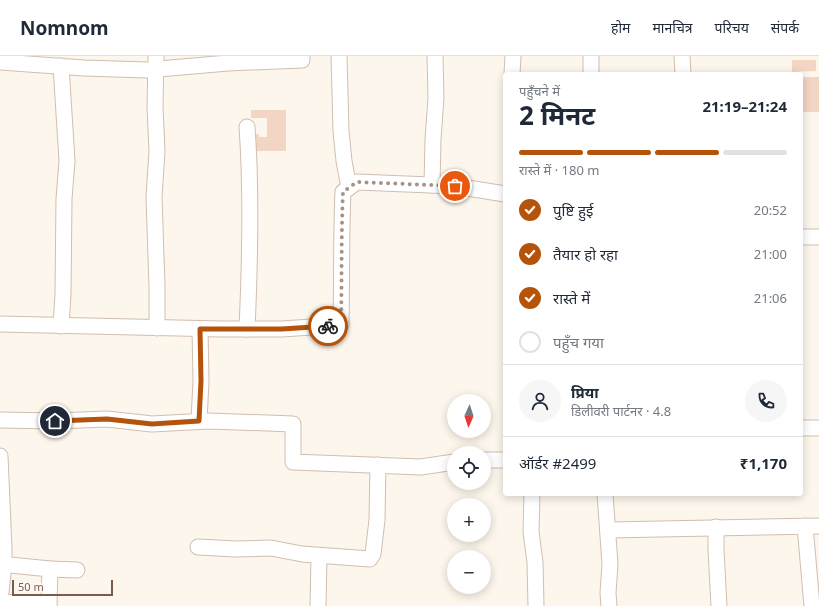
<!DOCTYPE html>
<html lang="hi">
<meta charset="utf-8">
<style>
:root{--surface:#fff;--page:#f6f6f7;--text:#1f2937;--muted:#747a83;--line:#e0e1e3;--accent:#b45309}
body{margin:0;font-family:"Noto Sans","Noto Sans Devanagari",sans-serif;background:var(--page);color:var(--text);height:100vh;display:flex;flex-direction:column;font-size:15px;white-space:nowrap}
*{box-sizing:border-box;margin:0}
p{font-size:13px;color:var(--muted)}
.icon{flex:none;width:22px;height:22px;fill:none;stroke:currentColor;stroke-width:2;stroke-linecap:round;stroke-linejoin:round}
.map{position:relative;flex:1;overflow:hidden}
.drawer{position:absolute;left:503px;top:16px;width:300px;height:424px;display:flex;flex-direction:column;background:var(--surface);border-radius:4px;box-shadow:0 2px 10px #0003}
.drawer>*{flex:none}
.needle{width:26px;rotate:183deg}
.fabs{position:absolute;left:447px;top:338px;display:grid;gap:8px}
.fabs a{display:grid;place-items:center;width:44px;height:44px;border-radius:50%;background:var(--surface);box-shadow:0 2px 10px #0003;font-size:20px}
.scale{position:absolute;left:12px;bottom:10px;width:101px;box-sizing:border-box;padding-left:4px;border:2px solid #7a5c4d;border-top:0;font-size:11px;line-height:14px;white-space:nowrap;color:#7a5c4d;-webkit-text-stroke:3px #fffaf3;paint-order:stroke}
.pin{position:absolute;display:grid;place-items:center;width:34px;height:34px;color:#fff;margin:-17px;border:2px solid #fff;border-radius:50%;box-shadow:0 1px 4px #0007}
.courier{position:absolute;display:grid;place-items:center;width:40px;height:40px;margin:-20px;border:3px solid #b45309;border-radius:50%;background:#fff;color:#222;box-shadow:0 1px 5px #0007}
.headline em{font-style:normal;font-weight:700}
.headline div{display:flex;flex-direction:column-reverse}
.headline{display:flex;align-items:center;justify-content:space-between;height:68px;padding:0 16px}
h1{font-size:26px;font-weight:700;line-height:30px}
.bar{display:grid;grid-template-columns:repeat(4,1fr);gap:6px 4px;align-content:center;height:48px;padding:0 16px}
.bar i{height:5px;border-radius:3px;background:var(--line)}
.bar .current{background:var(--accent)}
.bar p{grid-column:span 4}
.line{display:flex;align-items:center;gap:10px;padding:0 16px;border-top:1px solid var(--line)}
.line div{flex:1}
.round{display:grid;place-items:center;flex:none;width:42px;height:42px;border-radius:21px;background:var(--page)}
ol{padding:0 16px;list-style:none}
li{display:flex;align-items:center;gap:12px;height:44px}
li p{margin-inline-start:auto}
li .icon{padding:4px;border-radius:50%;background:var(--accent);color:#fff;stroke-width:4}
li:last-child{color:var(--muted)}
li i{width:22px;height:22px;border:2px solid var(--line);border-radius:50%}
header{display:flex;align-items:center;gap:24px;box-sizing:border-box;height:56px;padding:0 20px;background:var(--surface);border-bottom:1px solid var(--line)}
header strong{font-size:19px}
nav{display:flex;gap:22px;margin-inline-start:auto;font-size:14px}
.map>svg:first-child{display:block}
.building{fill:#f3d5c3}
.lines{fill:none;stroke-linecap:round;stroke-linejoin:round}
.minor-casing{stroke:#d1beb0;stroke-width:17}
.minor{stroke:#fff;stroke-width:15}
.done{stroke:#a89285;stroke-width:4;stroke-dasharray:0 7.2}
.route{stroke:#b45309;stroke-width:5}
</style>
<header>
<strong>Nomnom</strong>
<nav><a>होम</a><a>मानचित्र</a><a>परिचय</a><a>संपर्क</a></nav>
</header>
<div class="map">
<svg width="819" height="550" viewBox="0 0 819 550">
<rect width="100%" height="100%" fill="#fdf6ec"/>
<!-- building -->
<g class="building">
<path d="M792 4H816V15L792 16Z"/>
<rect x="801" y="21" width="18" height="35"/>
<path d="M251 54H286V95H249V78H259V81H267V62H251Z"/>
</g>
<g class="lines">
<!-- minor casing -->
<g class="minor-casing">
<g id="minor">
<path d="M156 0 155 51 157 95 154 141 157 230V272"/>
<path d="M339 0 341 75 344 105 349 132"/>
<path d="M591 0V18"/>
<path d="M682 0 683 18"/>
<path d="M0 6 84 12 147 14 228 7 302 4V0"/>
<path d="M512 18 513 0"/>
<path d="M247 71C252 138 250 206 247 273"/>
<path d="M432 129 433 83 436 42 435 0"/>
<path d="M801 181H819"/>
<path d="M0 268 222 273H282L341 269C342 225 341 180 343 136L357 126 455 130 505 138"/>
<path d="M61 270 63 238 64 143 67 105 61 10"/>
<path d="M0 364 55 365 107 363 152 368 209 365 293 368V406L421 411 454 406"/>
<path d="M199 365 201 325 200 273"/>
<path d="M801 372H819"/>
<path d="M0 400 4 492V508L0 546 49 548V550"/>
<path d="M484 404H505"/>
<path d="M532 438 531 476 535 506 536 550"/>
<path d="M605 438 610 508 608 537 609 550"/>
<path d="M805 470 812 550"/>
<path d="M716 471V494L719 550"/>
<path d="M608 474 819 470"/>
<path d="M198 491 236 493 271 492 302 498 370 503 373 498 377 464 378 409"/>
<path d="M0 508 50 513 49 548"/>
<path d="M50 513 77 514"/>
<path d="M318 550 319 500"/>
</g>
</g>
<!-- minor -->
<use href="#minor" class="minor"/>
</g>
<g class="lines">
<!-- done -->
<path class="done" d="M328 270 341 269C342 225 341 180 343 136L357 126 455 130"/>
<!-- route -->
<path class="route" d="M55 365 107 363 152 368 199 365 201 325 200 273H282L328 270"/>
</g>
</svg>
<div class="fabs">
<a><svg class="needle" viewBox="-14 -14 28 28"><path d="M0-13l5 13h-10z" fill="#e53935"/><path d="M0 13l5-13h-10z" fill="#747a83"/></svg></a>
<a><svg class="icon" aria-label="locate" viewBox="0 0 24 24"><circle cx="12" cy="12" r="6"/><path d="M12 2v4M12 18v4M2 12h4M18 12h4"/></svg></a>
<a>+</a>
<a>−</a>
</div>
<div class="scale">50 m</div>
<div class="pin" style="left:455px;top:130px;background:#ea580c"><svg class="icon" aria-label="bag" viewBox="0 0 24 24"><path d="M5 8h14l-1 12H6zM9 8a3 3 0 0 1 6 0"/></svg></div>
<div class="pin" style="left:55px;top:365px;background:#1f2937"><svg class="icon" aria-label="home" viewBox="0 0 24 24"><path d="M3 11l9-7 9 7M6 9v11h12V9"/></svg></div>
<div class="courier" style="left:328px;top:270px"><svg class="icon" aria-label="bike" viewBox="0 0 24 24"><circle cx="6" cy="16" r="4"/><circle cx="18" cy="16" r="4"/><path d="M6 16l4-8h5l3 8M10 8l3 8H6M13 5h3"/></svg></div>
<section class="drawer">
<div class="headline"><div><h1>2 मिनट</h1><p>पहुँचने में</p></div><em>21:19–21:24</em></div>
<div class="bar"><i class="current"></i><i class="current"></i><i class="current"></i><i></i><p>रास्ते में · 180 m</p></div>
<ol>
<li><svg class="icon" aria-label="check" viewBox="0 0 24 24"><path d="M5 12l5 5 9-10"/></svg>पुष्टि हुई<p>20:52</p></li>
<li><svg class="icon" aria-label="check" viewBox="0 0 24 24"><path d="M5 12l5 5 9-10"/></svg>तैयार हो रहा<p>21:00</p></li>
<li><svg class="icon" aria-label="check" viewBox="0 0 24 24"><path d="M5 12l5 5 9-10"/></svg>रास्ते में<p>21:06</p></li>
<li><i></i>पहुँच गया</li>
</ol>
<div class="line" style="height:72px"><a class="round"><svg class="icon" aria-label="person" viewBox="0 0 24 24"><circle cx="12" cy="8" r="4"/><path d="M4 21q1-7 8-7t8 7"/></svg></a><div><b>प्रिया</b><p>डिलीवरी पार्टनर · 4.8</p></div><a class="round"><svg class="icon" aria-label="phone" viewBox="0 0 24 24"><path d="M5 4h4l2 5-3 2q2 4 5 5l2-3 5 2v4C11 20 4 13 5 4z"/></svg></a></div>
<div class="line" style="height:52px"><div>ऑर्डर #2499</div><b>₹1,170</b></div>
</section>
</div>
